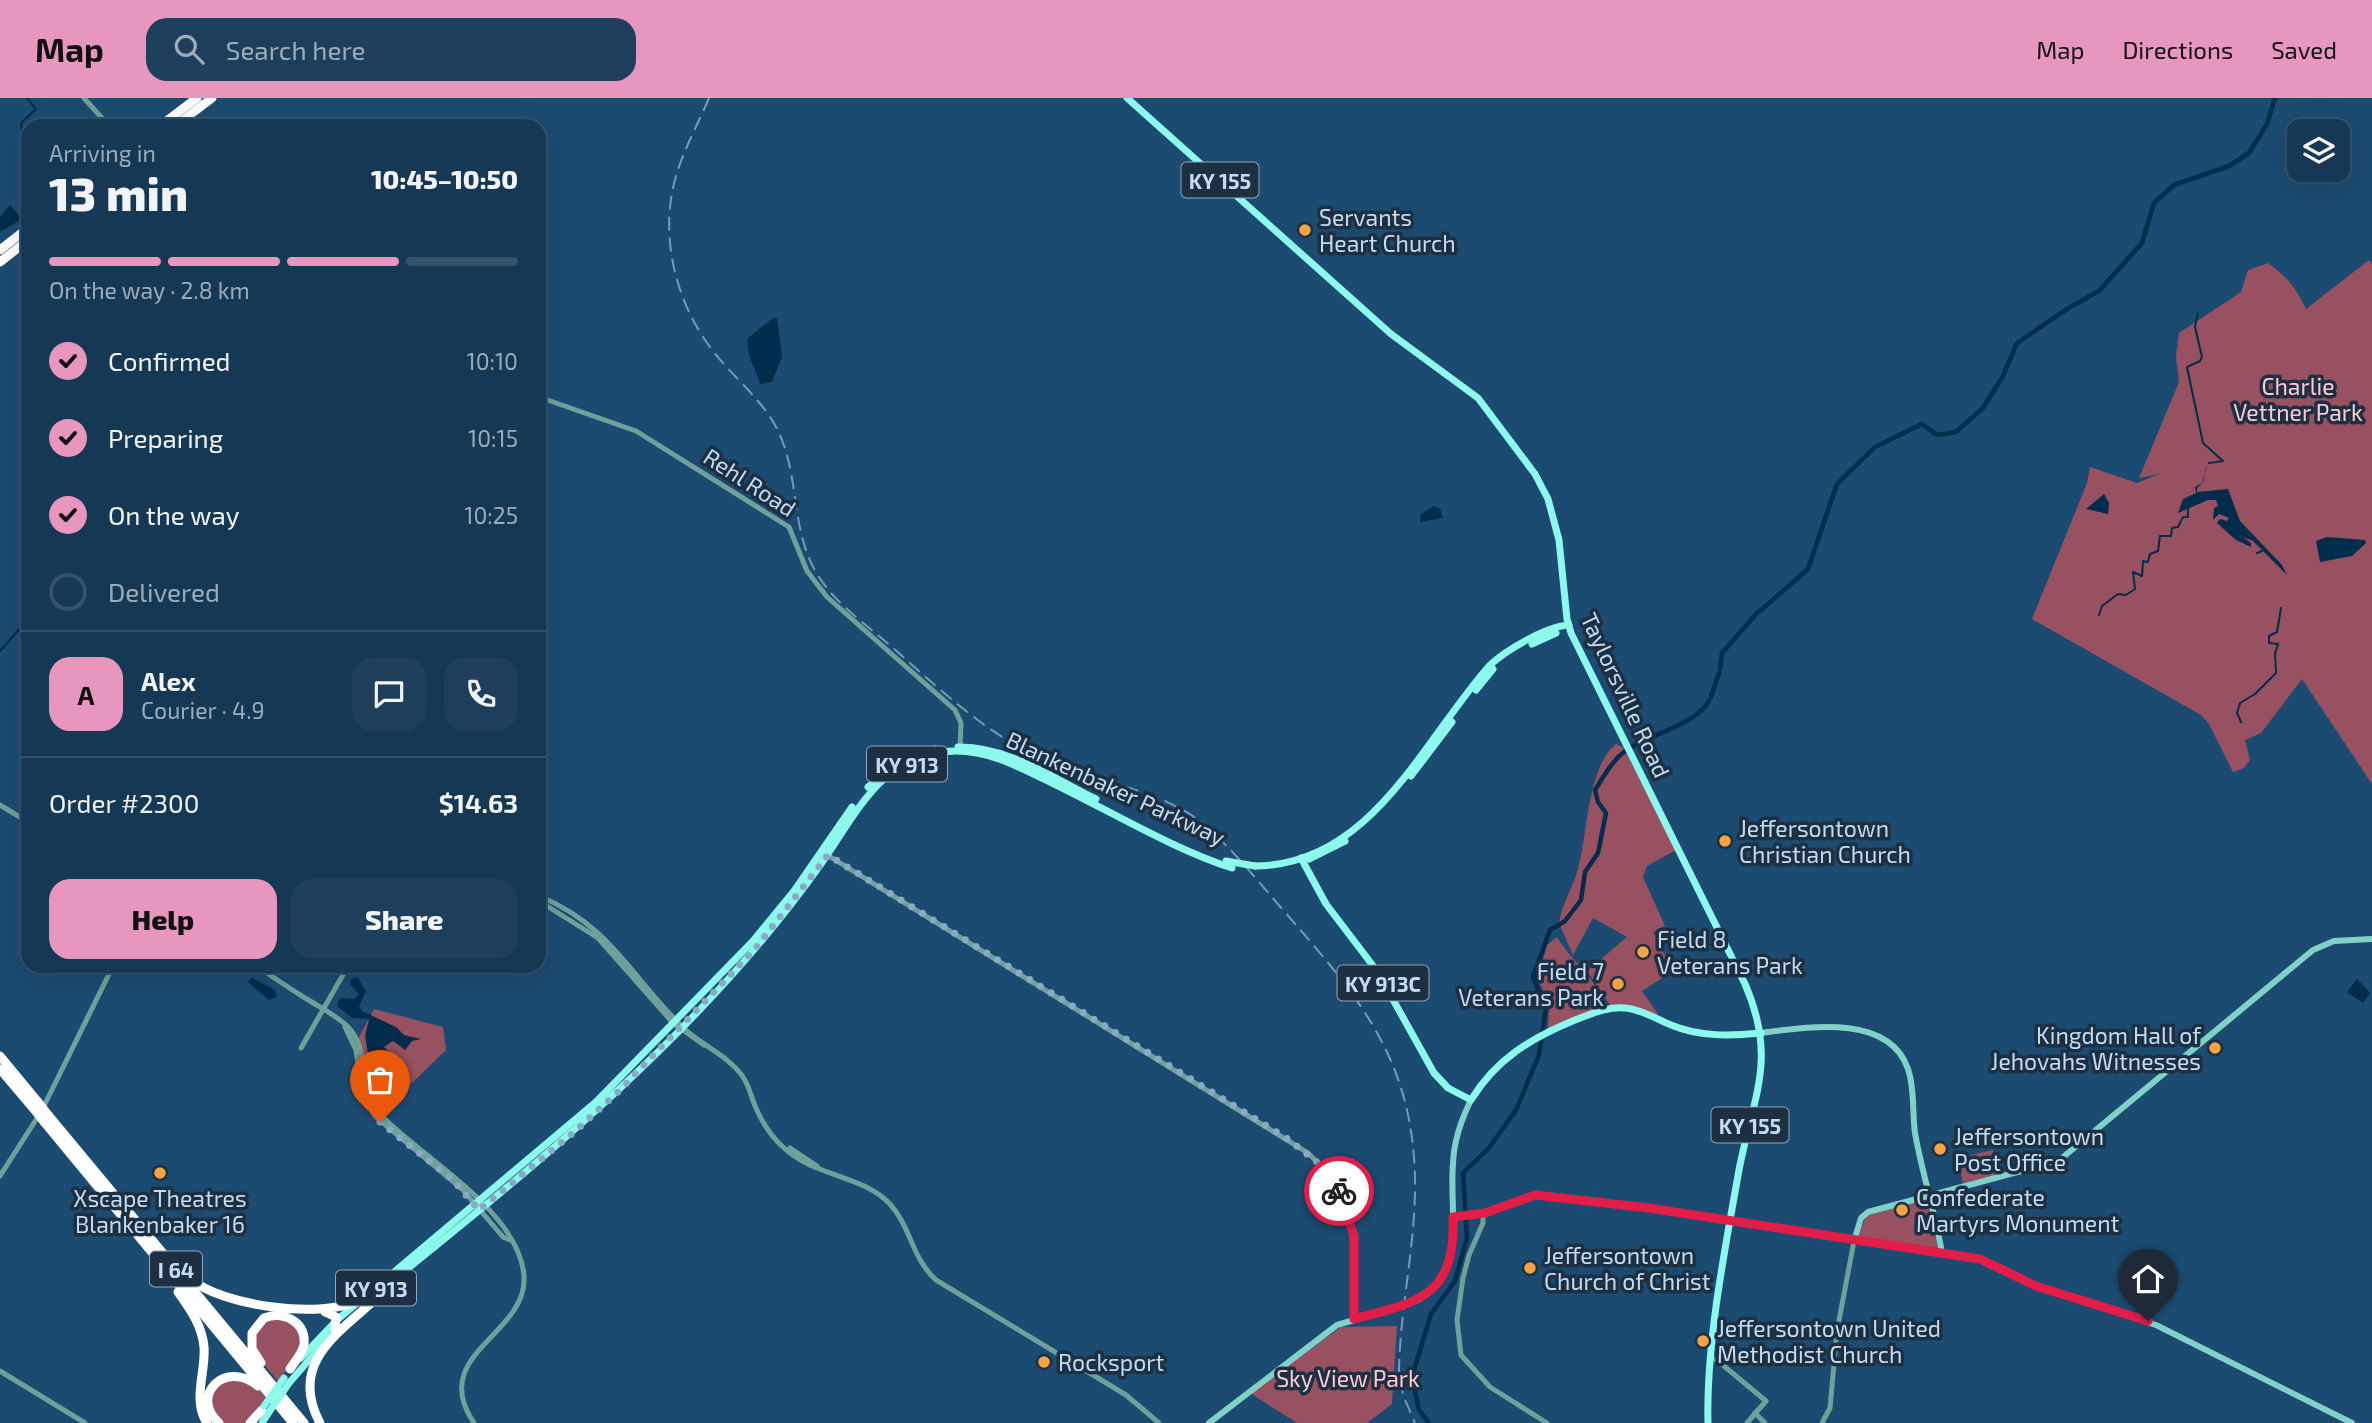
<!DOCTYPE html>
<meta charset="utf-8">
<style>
:root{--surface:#153855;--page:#1e3f5b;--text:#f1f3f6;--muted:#9dacb9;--line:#34526c;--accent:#e797bd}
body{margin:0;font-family:"Exo 2",sans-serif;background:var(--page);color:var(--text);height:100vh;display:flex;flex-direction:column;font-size:26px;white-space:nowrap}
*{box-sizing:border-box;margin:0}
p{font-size:23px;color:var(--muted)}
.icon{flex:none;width:38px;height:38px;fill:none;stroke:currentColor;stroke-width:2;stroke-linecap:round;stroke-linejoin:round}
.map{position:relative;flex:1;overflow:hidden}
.details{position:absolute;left:21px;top:21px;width:525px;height:854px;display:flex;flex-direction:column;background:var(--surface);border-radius:21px;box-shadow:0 7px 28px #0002,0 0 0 2px var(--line)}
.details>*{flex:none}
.fabs{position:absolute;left:2287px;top:21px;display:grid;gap:14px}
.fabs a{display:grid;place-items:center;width:63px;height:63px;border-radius:14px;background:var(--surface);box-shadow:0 7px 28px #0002,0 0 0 2px var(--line);font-size:35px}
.pin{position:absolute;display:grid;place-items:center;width:60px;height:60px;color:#fff;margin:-72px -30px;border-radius:50% 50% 50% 0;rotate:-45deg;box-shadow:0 0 7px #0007}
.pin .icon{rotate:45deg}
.courier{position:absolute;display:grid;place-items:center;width:70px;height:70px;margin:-35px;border:5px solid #e11d48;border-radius:50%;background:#fff;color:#222;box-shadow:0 2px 9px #0007}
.headline em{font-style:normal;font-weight:800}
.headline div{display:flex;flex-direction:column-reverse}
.headline{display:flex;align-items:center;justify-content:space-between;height:119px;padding:0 28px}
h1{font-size:46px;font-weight:800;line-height:52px}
.bar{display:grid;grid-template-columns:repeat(4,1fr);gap:10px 7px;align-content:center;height:84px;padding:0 28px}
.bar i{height:9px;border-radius:5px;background:var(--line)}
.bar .active{background:var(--accent)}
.bar p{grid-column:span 4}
.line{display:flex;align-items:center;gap:18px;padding:0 28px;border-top:2px solid var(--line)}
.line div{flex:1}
.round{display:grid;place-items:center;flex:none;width:74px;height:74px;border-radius:21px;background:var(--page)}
ol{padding:0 28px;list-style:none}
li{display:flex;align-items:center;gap:21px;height:77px}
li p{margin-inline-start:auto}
li .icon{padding:7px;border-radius:50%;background:var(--accent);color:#111;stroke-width:4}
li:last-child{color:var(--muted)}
li i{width:38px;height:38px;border:4px solid var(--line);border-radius:50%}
.action{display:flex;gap:14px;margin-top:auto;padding:14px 28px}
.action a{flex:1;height:80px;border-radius:21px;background:var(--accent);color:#111;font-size:28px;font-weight:800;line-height:80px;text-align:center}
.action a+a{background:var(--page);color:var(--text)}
header{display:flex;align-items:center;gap:42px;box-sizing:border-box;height:98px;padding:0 35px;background:var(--accent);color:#111}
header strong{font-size:33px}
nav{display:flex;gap:38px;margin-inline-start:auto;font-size:24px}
.search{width:490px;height:63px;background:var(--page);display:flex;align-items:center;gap:18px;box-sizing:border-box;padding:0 24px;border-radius:21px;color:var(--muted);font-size:26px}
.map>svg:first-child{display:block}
.green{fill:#975161}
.water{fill:#012c4b}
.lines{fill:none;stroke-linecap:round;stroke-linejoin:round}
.stream{stroke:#012c4b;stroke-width:2}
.river{stroke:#012c4b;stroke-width:4.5}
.tertiary{stroke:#6fa19a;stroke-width:5}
.secondary{stroke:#80d2c9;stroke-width:6}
.primary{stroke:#8cf9ec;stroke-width:7}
.motorway{stroke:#fff;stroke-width:9}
.rail{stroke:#779ab7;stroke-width:2;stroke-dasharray:14 7;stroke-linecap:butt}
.secondary-bridge{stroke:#80d2c9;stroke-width:6}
.primary-bridge{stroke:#8cf9ec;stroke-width:7}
.motorway-bridge{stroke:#fff;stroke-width:9}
.done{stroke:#89a9c5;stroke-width:7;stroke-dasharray:0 12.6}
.route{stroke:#e11d48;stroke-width:9}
.poi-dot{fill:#f5a345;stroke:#1c3041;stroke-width:2.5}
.labels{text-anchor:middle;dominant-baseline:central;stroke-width:7;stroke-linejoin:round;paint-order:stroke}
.shield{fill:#1c3041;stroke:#91a8bd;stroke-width:2}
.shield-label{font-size:21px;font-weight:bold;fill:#c3dcf2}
.poi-label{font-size:23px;fill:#c3dcf2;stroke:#1c3041;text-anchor:start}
.park-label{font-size:23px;fill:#fdc9d3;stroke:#1c3041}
.street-label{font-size:23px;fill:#c3dcf2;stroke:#1c3041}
</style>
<header>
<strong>Map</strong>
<div class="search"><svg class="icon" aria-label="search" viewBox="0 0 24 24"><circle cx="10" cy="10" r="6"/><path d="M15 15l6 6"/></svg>Search here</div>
<nav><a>Map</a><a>Directions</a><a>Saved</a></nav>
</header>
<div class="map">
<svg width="2372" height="1325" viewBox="0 0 2372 1325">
<rect width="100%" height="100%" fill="#1c4b71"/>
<!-- green -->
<g class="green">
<path d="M2369 162 2372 166V686L2302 581 2261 635 2245 642 2250 662 2244 670 2233 674 2209 626 2201 617 2032 521 2087 385 2090 369 2137 385 2159 376 2139 380 2179 284 2176 258 2179 235 2241 194 2248 172 2268 165C2287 179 2296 189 2306 211Z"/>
<path d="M1616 646 1623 649 1676 752 1647 768 1643 779 1665 828 1653 834 1673 873 1642 893 1660 919 1610 907 1587 873 1627 839 1593 820 1573 857 1559 825C1561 808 1572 791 1577 774 1588 740 1586 670 1616 646Z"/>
<path d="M1557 839C1570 862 1600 883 1605 909L1548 931 1549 907 1538 880 1547 847Z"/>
<path d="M374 911 443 929 446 952 381 1015 369 996 358 941Z"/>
<path d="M1993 1052 1998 1077 1963 1085 1958 1060Z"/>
<path d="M1927 1101 1938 1150 1857 1141 1866 1118Z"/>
<path d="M285 1219 301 1235 299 1256 278 1283C260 1261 246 1252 261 1224Z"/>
<path d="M1397 1228 1392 1306 1367 1325H1297L1250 1295 1341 1229Z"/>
<path d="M228 1280 254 1286 266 1300 248 1325H222L211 1310 214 1290Z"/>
</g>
<!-- water -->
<g class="water">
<path d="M10 107 22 121 0 134V119Z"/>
<path d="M773 220H777L782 259 772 284 760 286C756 270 745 257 748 240Z"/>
<path d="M2207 367C2202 377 2208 382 2197 390V394L2228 391 2240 423 2282 467 2287 477 2253 443 2243 439 2251 445V449L2236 442 2217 425 2220 421 2227 423 2229 420 2219 416 2213 422 2214 410 2218 408 2216 402H2208L2178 415 2183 401 2196 395 2195 389 2202 385Z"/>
<path d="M2104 396 2109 405 2108 416 2086 411Z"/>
<path d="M1434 408 1440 411 1443 420 1420 424 1421 416Z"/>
<path d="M2327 439 2365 442 2366 445 2352 458 2320 464 2316 443Z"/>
<path d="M357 879 366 893 359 908 362 913 396 929 404 937 421 941 412 943 405 952 393 943 384 949 392 957 402 984 380 1000 373 985 378 976 374 964 377 956 368 955 365 938 369 921 352 920 337 908 340 900 354 901 359 896 350 886 351 881Z"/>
<path d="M252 880 275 892 277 899 269 902 248 884Z"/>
<path d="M2357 881 2370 895 2363 905 2347 894Z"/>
</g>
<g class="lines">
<!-- stream -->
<g class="stream">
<path d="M27 0 36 11 21 25 23 37 28 42"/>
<path d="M2198 215 2195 229 2202 259 2200 263 2187 269 2203 345 2223 363 2209 365"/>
<path d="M2257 455 2262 453"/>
<path d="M2099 517 2102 508 2118 496 2126 497 2135 491 2133 474 2142 478 2143 463 2148 464 2150 456 2158 453 2160 438H2171L2172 430 2178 429 2183 419H2188V411"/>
<path d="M0 553 28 521"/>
<path d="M2241 624 2237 615 2240 605 2255 596 2276 575 2275 556 2278 546 2269 545V538L2277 534 2281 510"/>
</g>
<!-- river -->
<g class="river">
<path d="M1760 513 1808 471 1837 386 1875 349 1922 326 1937 337 1956 334 1983 310 2003 278 2017 245 2067 211 2099 193 2142 145 2154 105 2174 87 2229 68 2249 55 2267 26 2275 0"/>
<path d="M1720 571 1722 555 1757 515"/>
<path d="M1711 599 1719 575"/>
<path d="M1429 1325 1419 1312 1412 1279 1431 1216 1455 1183 1467 1140 1463 1075 1489 1050 1516 1012 1539 957 1546 910 1533 879 1550 832 1565 823 1581 802 1585 774 1598 755 1606 715 1598 704 1595 692C1604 678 1612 663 1625 653 1647 637 1696 627 1709 603"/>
</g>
<!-- tertiary -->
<g class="tertiary">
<path d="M84 0 109 28"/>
<path d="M539 299 636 333 789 429 807 473 827 499 955 612 961 625 960 650"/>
<path d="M0 707 28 724"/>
<path d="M824 755 1308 1055C1369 1113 1348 1149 1354 1221"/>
<path d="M539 798C613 828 633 884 687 933 704 948 727 958 741 976 749 986 751 999 756 1010 762 1024 772 1039 783 1049 814 1079 861 1076 890 1106 912 1131 911 1159 936 1182L1126 1297 1159 1325"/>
<path d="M539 803 598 840 673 925 704 947"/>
<path d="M257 868C274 880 292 892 310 903 323 911 339 919 349 930 372 956 356 992 386 1022 426 1062 519 1114 524 1178 528 1237 427 1256 474 1325"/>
<path d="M345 929 356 952 362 995 375 1018 462 1091 503 1139 510 1142"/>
<path d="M301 950 348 868"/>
<path d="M790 1050 817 1068"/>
<path d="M0 1078 41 1014 113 868"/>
<path d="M1483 1116V1125L1469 1157 1463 1180 1457 1222 1461 1257 1490 1289 1547 1325"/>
<path d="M1711 1260 1718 1263 1766 1303 1747 1325"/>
<path d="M0 1273 85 1325"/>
<path d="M1755 1315 1765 1325"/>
<path d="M1822 1325 1830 1310 1837 1233 1854 1143"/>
</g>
<!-- secondary -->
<g class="secondary">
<path d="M1761 935C1807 929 1889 915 1908 971 1915 991 1912 1014 1915 1035 1922 1075 1935 1114 1942 1155"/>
<path d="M1453 1119 1485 1115 1538 1097 1649 1110 1980 1161 2031 1186 2156 1227 2352 1325"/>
<path d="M1854 1143 1861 1120 1868 1114 2040 1068 2062 1060 2313 852 2334 843 2372 841"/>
<path d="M1418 1202C1467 1169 1449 1115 1453 1065 1454 1043 1461 1022 1471 1002"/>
<path d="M1209 1325 1337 1227 1388 1212"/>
</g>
<!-- primary -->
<g class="primary">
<path d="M1127 0 1391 236 1478 300 1535 376 1548 401 1559 442 1567 521 1571 535 1745 886C1778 962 1753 998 1739 1072 1725 1151 1706 1245 1708 1325"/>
<path d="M1532 546 1556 535"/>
<path d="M1476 592 1493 571"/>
<path d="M958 649C1007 648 1053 680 1096 701"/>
<path d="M1411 678 1452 624"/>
<path d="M868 689 897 666 935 651"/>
<path d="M1301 760 1326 806 1377 873 1434 975 1448 990 1471 1002C1496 961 1531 940 1575 922 1591 916 1608 908 1626 910 1643 912 1656 921 1671 927 1700 939 1730 938 1761 935"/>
<path d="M1309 761 1345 743"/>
<path d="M1255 768C1372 767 1423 642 1490 567 1506 552 1547 528 1569 527"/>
<path d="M391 1184C546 1059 705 930 821 766 857 715 882 654 956 653 992 653 1022 671 1054 686 1110 713 1173 751 1232 770"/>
<path d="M301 1260 337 1222 596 1004 753 843 794 793 852 709"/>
<path d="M289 1285 330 1238"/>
<path d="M262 1325 269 1314"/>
</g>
<!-- motorway -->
<g class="motorway">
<path d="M160 28 197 0"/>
<path d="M175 28 212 0"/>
<path d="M0 152 28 130"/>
<path d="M0 164 28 142"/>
<path d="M0 958 38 1004"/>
<path d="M0 971 34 1011"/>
<path d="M48 1017 304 1325"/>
<path d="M45 1025 293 1325"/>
<path d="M190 1180C221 1209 323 1221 361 1202"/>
<path d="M178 1194C190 1211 202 1227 204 1249 206 1274 192 1302 207 1325"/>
<path d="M325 1214 336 1219 335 1232"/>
<path d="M261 1265 252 1251V1235L264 1220C283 1213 306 1223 304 1246 303 1255 295 1263 290 1271"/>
<path d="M219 1325C189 1298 225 1261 258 1288"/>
<path d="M250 1325 262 1312"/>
<path d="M320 1325C282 1254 360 1225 395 1181"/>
</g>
<!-- rail -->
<path class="rail" d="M709 0C698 26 684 51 676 78 659 136 675 202 710 249 729 275 755 295 772 322 803 371 787 434 821 482 838 507 864 525 886 544 937 588 985 637 1048 663 1098 684 1161 692 1204 726 1233 752 1258 783 1283 812 1359 899 1413 961 1415 1082 1416 1146 1400 1209 1399 1273L1403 1297 1415 1325"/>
<!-- secondary-bridge -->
<path class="secondary-bridge" d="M1388 1212 1418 1202"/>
<!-- primary-bridge -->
<g class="primary-bridge">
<path d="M1226 763 1255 768"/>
<path d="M264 1308 284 1280"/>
<path d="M269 1314 289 1285"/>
</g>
<!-- motorway-bridge -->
<g class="motorway-bridge">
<path d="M38 1004 48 1017"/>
<path d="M34 1011 45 1025"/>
</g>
</g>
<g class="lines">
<!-- done -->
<path class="done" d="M380 1024 452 1081 479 1112 573 1035 619 993 755 851 828 757 1288 1041 1318 1065 1339 1093"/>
<!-- route -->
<path class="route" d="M1339 1093 1354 1138V1221C1418 1204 1456 1199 1453 1119L1485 1115 1535 1097 1649 1110 1980 1161 2036 1188 2148 1223"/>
</g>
<!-- markers -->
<g class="poi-dot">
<circle cx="1305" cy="132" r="7"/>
<circle cx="1725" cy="743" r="7"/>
<circle cx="1643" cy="854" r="7"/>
<circle cx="1618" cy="886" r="7"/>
<circle cx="2215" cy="950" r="7"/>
<circle cx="1940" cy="1051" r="7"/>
<circle cx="160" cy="1075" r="7"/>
<circle cx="1902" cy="1112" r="7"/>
<circle cx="1530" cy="1170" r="7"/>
<circle cx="1703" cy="1243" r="7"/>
<circle cx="1044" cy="1264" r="7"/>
</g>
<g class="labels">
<!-- shield labels -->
<g class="shield">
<rect x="1181.5" y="64.5" width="77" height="35" rx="5"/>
<rect x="867" y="648.5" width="80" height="35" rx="5"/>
<rect x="1337.5" y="867.5" width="91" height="35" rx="5"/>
<rect x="1711.5" y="1009.5" width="77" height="35" rx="5"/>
<rect x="150" y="1153.5" width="52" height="35" rx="5"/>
<rect x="336" y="1172.5" width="80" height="35" rx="5"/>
</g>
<g class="shield-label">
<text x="1220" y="82">KY 155</text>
<text x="907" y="666">KY 913</text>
<text x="1383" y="885">KY 913C</text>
<text x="1750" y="1027">KY 155</text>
<text x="176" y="1171">I 64</text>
<text x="376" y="1190">KY 913</text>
</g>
<!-- poi labels -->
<g class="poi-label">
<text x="1319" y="119">Servants<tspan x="1319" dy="26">Heart Church</tspan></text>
<text x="1739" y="730">Jeffersontown<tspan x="1739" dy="26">Christian Church</tspan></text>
<text x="1657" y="841">Field 8<tspan x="1657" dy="26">Veterans Park</tspan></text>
<text x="1604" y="873" text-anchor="end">Field 7<tspan x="1604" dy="26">Veterans Park</tspan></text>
<text x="2201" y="937" text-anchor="end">Kingdom Hall of<tspan x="2201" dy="26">Jehovahs Witnesses</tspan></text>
<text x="1954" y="1038">Jeffersontown<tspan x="1954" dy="26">Post Office</tspan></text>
<text x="1916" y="1099">Confederate<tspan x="1916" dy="26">Martyrs Monument</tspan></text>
<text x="160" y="1100" text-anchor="middle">Xscape Theatres<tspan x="160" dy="26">Blankenbaker 16</tspan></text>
<text x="1544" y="1157">Jeffersontown<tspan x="1544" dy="26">Church of Christ</tspan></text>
<text x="1717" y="1230">Jeffersontown United<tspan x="1717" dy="26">Methodist Church</tspan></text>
<text x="1058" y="1264">Rocksport</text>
</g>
<!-- park labels -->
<g class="park-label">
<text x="2298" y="288">Charlie<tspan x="2298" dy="26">Vettner Park</tspan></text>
<text x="1348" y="1280">Sky View Park</text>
</g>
<!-- street labels -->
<g class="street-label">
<text transform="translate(750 384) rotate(33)">Rehl Road</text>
<text transform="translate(1626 597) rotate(65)">Taylorsville Road</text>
<text transform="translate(1116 690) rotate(25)">Blankenbaker Parkway</text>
</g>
</g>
</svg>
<div class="fabs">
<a><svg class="icon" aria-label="layers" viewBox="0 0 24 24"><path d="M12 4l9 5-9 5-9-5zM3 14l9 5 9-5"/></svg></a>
</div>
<div class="pin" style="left:380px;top:1024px;background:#ea580c"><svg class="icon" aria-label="bag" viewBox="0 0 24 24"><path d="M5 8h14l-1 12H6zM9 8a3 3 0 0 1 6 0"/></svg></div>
<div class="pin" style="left:2148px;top:1223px;background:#1f2937"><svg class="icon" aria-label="home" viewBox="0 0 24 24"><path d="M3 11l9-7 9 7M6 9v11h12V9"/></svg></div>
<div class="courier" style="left:1339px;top:1093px"><svg class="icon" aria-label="bike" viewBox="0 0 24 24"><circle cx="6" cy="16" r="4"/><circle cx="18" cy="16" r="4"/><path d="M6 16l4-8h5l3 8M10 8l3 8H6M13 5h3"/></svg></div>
<section class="details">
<div class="headline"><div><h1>13 min</h1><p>Arriving in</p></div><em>10:45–10:50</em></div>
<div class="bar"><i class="active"></i><i class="active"></i><i class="active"></i><i></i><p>On the way · 2.8 km</p></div>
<ol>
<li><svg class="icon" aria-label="check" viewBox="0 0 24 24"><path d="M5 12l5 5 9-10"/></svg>Confirmed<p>10:10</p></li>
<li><svg class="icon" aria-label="check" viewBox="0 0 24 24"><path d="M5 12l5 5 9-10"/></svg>Preparing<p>10:15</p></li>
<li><svg class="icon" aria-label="check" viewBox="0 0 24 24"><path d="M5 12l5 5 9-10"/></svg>On the way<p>10:25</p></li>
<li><i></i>Delivered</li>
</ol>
<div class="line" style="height:126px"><b class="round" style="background:var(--accent);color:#111">A</b><div><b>Alex</b><p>Courier · 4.9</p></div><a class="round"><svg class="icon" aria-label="chat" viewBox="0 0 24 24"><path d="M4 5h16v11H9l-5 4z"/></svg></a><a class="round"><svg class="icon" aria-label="phone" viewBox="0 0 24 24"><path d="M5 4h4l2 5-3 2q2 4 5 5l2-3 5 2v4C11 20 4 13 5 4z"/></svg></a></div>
<div class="line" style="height:91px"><div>Order #2300</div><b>$14.63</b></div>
<div class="action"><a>Help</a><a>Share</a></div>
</section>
</div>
